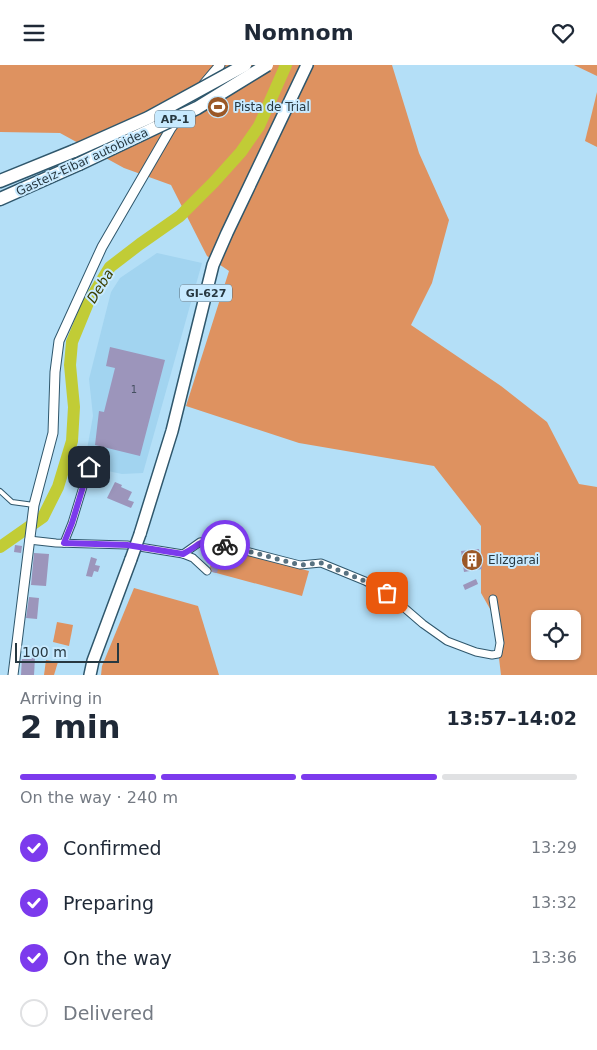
<!DOCTYPE html>
<meta charset="utf-8">
<style>
:root{--surface:#fff;--page:#f6f6f7;--text:#1f2937;--muted:#747a83;--line:#e0e1e3;--accent:#7c3aed}
body{margin:0;font-family:"DejaVu Sans",sans-serif;background:var(--page);color:var(--text);height:100vh;display:flex;flex-direction:column;font-size:19px;white-space:nowrap}
*{box-sizing:border-box;margin:0}
p{font-size:16px;color:var(--muted)}
.icon{flex:none;width:28px;height:28px;fill:none;stroke:currentColor;stroke-width:2;stroke-linecap:round;stroke-linejoin:round}
.map{position:relative;height:610px;overflow:hidden}
.sheet{display:flex;flex-direction:column;background:var(--surface);flex:1}
.sheet>*{flex:none}
.tools{position:absolute;left:531px;top:545px;display:grid;gap:10px}
.tools a{display:grid;place-items:center;width:50px;height:50px;border-radius:8px;background:var(--surface);box-shadow:0 1px 4px #0004;font-size:25px}
.scale{position:absolute;left:15px;bottom:12px;width:104px;box-sizing:border-box;padding-left:5px;border:2px solid #273841;border-top:0;font-size:14px;line-height:18px;white-space:nowrap;color:#273841;-webkit-text-stroke:4px #c8eaff;paint-order:stroke}
.pin{position:absolute;display:grid;place-items:center;width:42px;height:42px;color:#fff;margin:-21px;border-radius:10px;box-shadow:0 2px 8px #0006}
.courier{position:absolute;display:grid;place-items:center;width:50px;height:50px;margin:-25px;border:4px solid #7c3aed;border-radius:50%;background:#fff;color:#222;box-shadow:0 1px 6px #0007}
.overview em{font-style:normal;font-weight:700}
.overview div{display:flex;flex-direction:column-reverse}
.overview{display:flex;align-items:center;justify-content:space-between;height:85px;padding:0 20px}
h1{font-size:32px;font-weight:700;line-height:38px}
.bar{display:grid;grid-template-columns:repeat(4,1fr);gap:8px 5px;align-content:center;height:60px;padding:0 20px}
.bar i{height:6px;border-radius:4px;background:var(--line)}
.bar .current{background:var(--accent)}
.bar p{grid-column:span 4}
ol{padding:0 20px;list-style:none}
li{display:flex;align-items:center;gap:15px;height:55px}
li p{margin-inline-start:auto}
li .icon{padding:5px;border-radius:50%;background:var(--accent);color:#fff;stroke-width:4}
li:last-child{color:var(--muted)}
li i{width:28px;height:28px;border:2px solid var(--line);border-radius:50%}
header{display:flex;justify-content:space-between;align-items:center;height:65px;padding:0 20px;background:var(--surface);font-size:22px;font-weight:700}
.map>svg:first-child{display:block}
.built{fill:#a2d4f0}
.green{fill:#de9260;fill-rule:evenodd}
.lines{fill:none;stroke-linecap:round;stroke-linejoin:round}
.river{stroke:#c1cc36;stroke-width:12}
.building{fill:#9c95bb}
.service-casing{stroke:#2f576c;stroke-width:6}
.minor-casing{stroke:#2f576c;stroke-width:9}
.tertiary-casing{stroke:#2f576c;stroke-width:11}
.primary-casing{stroke:#2f576c;stroke-width:14}
.motorway-casing{stroke:#2f576c;stroke-width:15}
.service{stroke:#fff;stroke-width:4}
.minor{stroke:#fff;stroke-width:7}
.tertiary{stroke:#fff;stroke-width:9}
.primary{stroke:#fff;stroke-width:11}
.motorway{stroke:#fff;stroke-width:12}
.primary-bridge-casing{stroke:#2f576c;stroke-width:14;stroke-linecap:butt}
.motorway-bridge-casing{stroke:#2f576c;stroke-width:15;stroke-linecap:butt}
.primary-bridge{stroke:#fff;stroke-width:11}
.motorway-bridge{stroke:#fff;stroke-width:12}
.done{stroke:#587281;stroke-width:5;stroke-dasharray:0 9}
.route{stroke:#7c3aed;stroke-width:6}
.labels{text-anchor:middle;dominant-baseline:central;stroke-width:4;stroke-linejoin:round;paint-order:stroke}
.number-label{font-size:10px;fill:#444f60}
.shield{fill:#c8eaff;stroke:#576d7a;stroke-width:1}
.shield-label{font-size:11px;font-weight:bold;fill:#273841}
.poi-label{font-size:12px;fill:#273841;stroke:#c8eaff;text-anchor:start}
.street-label{font-size:12px;fill:#273841;stroke:#c8eaff}
.water-label{font-size:14px;font-style:italic;fill:#3b3f01;stroke:#c8eaff}
</style>
<header><svg class="icon" aria-label="menu" viewBox="0 0 24 24"><path d="M4 6h16M4 12h16M4 18h16"/></svg>Nomnom<svg class="icon" aria-label="heart" viewBox="0 0 24 24"><path d="M12 20l-8-8c-3-5 5-10 8-4 3-6 11-1 8 4z"/></svg></header>
<div class="map">
<svg width="597" height="610" viewBox="0 0 597 610">
<rect width="100%" height="100%" fill="#b4dff7"/>
<!-- built -->
<path class="built" d="M157 188 202 198 143 408 122 409 84 401 93 351 89 314 111 227 120 213Z"/>
<!-- green -->
<g class="green">
<path d="M0 0H392L419 88 449 155 432 218 411 260 501 321 547 357 579 419 597 422V610H501L494 551 481 528V461L434 401 299 378 186 341 229 206 207 191 171 120 124 103 60 68 0 67ZM540 554H572V586H540Z"/>
<path d="M574 0H597V11Z"/>
<path d="M597 27V82L585 76Z"/>
<path d="M216 481 309 506 302 531 209 506Z"/>
<path d="M134 523 198 541 219 610H101L102 601Z"/>
<path d="M57 557 73 560 69 581 53 577Z"/>
<path d="M46 595 58 597 54 610H44Z"/>
</g>
<g class="lines">
<!-- river -->
<path class="river" d="M0 482 43 452 58 422 72 376 74 342 70 300 72 277 88 238 110 202 140 179 180 151 214 117 241 87 259 61 286 0"/>
</g>
<!-- building -->
<g class="building">
<path d="M110 282 165 295 140 391 95 380 99 346 104 347 115 303 106 301Z"/>
<path d="M115 417 122 420 121 422 132 427 128 435 134 437 131 443 107 433Z"/>
<path d="M15 480 22 481 21 488 14 487Z"/>
<path d="M215 484 223 486 217 508 212 507 211 502Z"/>
<path d="M479 484 482 504 464 507 461 486Z"/>
<path d="M34 488 49 489 46 521 31 520Z"/>
<path d="M91 492 97 494 95 500 100 501 98 507 94 506 92 512 86 511Z"/>
<path d="M476 514 478 519 465 525 463 520Z"/>
<path d="M29 532 39 533 37 554 26 553Z"/>
<path d="M22 592 35 593 34 610H21Z"/>
</g>
<g class="lines">
<!-- service casing -->
<g class="service-casing">
<path id="service" d="M0 426 12 437 34 440"/>
</g>
<!-- minor casing -->
<g class="minor-casing">
<g id="minor">
<path d="M29 475 56 478 127 480 183 489 193 493 207 506"/>
<path d="M64 478 72 458 89 402"/>
<path d="M183 489 200 477 207 476 300 500 321 498 365 516 387 528 423 559 447 576 476 587 492 590 498 589 500 578 493 534"/>
</g>
</g>
<!-- tertiary casing -->
<g class="tertiary-casing">
<g id="tertiary">
<path d="M204 19 220 0"/>
<path d="M13 610 34 440 53 368 55 307 59 276 102 182 171 63 194 31"/>
</g>
</g>
<!-- primary casing -->
<g class="primary-casing">
<g id="primary">
<path d="M140 469 172 366 213 200 227 168 307 0"/>
<path d="M90 610 93 596 131 494"/>
</g>
</g>
<!-- motorway casing -->
<g class="motorway-casing">
<g id="motorway">
<path d="M0 116 74 86"/>
<path d="M0 134 79 99"/>
</g>
</g>
<!-- service -->
<use href="#service" class="service"/>
<!-- minor -->
<use href="#minor" class="minor"/>
<!-- tertiary -->
<use href="#tertiary" class="tertiary"/>
<!-- primary -->
<use href="#primary" class="primary"/>
<!-- motorway -->
<use href="#motorway" class="motorway"/>
<!-- primary-bridge casing -->
<g class="primary-bridge-casing">
<path id="primary-bridge" d="M131 494 140 469"/>
</g>
<!-- motorway-bridge casing -->
<g class="motorway-bridge-casing">
<g id="motorway-bridge">
<path d="M74 86 148 53 245 0"/>
<path d="M79 99 197 43 267 0"/>
</g>
</g>
<!-- primary-bridge -->
<use href="#primary-bridge" class="primary-bridge"/>
<!-- motorway-bridge -->
<use href="#motorway-bridge" class="motorway-bridge"/>
</g>
<g class="lines">
<!-- done -->
<path class="done" d="M225 480 300 500 321 498 365 516 387 528"/>
<!-- route -->
<path class="route" d="M89 402 72 458 64 478 127 480 183 489C205 477 198 473 225 480"/>
</g>
<!-- icons -->
<defs>
<g id="stadium-disc" transform="scale(1.125)"><circle r="9.5" fill="#9b5827" stroke="#c8eaff"/><path d="M0-5a6.5 5 0 1 0 0 10a6.5 5 0 1 0 0-10ZM-3.5-1.8h7v3.6h-7Z" fill="#fff"/></g>
<g id="building-disc" transform="scale(1.125)"><circle r="9.5" fill="#9b5827" stroke="#c8eaff"/><path d="M-4-6H4V6H1V3H-1V6H-4ZM-2.5-4.3h1.7v1.8h-1.7ZM.8-4.3h1.7v1.8H.8ZM-2.5-1h1.7V.8h-1.7ZM.8-1h1.7V.8H.8Z" fill="#fff"/></g>
</defs>
<g fill-rule="evenodd">
<use href="#stadium-disc" x="218" y="42"/>
<use href="#building-disc" x="472" y="495"/>
</g>
<g class="labels">
<!-- number labels -->
<g class="number-label">
<text x="134" y="324">1</text>
</g>
<!-- shield labels -->
<g class="shield">
<rect x="155" y="45.5" width="40" height="17" rx="4"/>
<rect x="180" y="219.5" width="52" height="17" rx="4"/>
</g>
<g class="shield-label">
<text x="175" y="54">AP-1</text>
<text x="206" y="228">GI-627</text>
</g>
<!-- poi labels -->
<g class="poi-label">
<text x="234" y="42">Pista de Trial</text>
<text x="488" y="495">Elizgarai</text>
</g>
<!-- street labels -->
<g class="street-label">
<text transform="translate(82 97) rotate(-25)">Gasteiz-Eibar autobidea</text>
</g>
<!-- water labels -->
<g class="water-label">
<text transform="translate(100 221) rotate(-58)">Deba</text>
</g>
</g>
</svg>
<div class="tools">
<a><svg class="icon" aria-label="locate" viewBox="0 0 24 24"><circle cx="12" cy="12" r="6"/><path d="M12 2v4M12 18v4M2 12h4M18 12h4"/></svg></a>
</div>
<div class="scale">100 m</div>
<div class="pin" style="left:387px;top:528px;background:#ea580c"><svg class="icon" aria-label="bag" viewBox="0 0 24 24"><path d="M5 8h14l-1 12H6zM9 8a3 3 0 0 1 6 0"/></svg></div>
<div class="pin" style="left:89px;top:402px;background:#1f2937"><svg class="icon" aria-label="home" viewBox="0 0 24 24"><path d="M3 11l9-7 9 7M6 9v11h12V9"/></svg></div>
<div class="courier" style="left:225px;top:480px"><svg class="icon" aria-label="bike" viewBox="0 0 24 24"><circle cx="6" cy="16" r="4"/><circle cx="18" cy="16" r="4"/><path d="M6 16l4-8h5l3 8M10 8l3 8H6M13 5h3"/></svg></div>
</div>
<section class="sheet">
<div class="overview"><div><h1>2 min</h1><p>Arriving in</p></div><em>13:57–14:02</em></div>
<div class="bar"><i class="current"></i><i class="current"></i><i class="current"></i><i></i><p>On the way · 240 m</p></div>
<ol>
<li><svg class="icon" aria-label="check" viewBox="0 0 24 24"><path d="M5 12l5 5 9-10"/></svg>Confirmed<p>13:29</p></li>
<li><svg class="icon" aria-label="check" viewBox="0 0 24 24"><path d="M5 12l5 5 9-10"/></svg>Preparing<p>13:32</p></li>
<li><svg class="icon" aria-label="check" viewBox="0 0 24 24"><path d="M5 12l5 5 9-10"/></svg>On the way<p>13:36</p></li>
<li><i></i>Delivered</li>
</ol>
</section>
